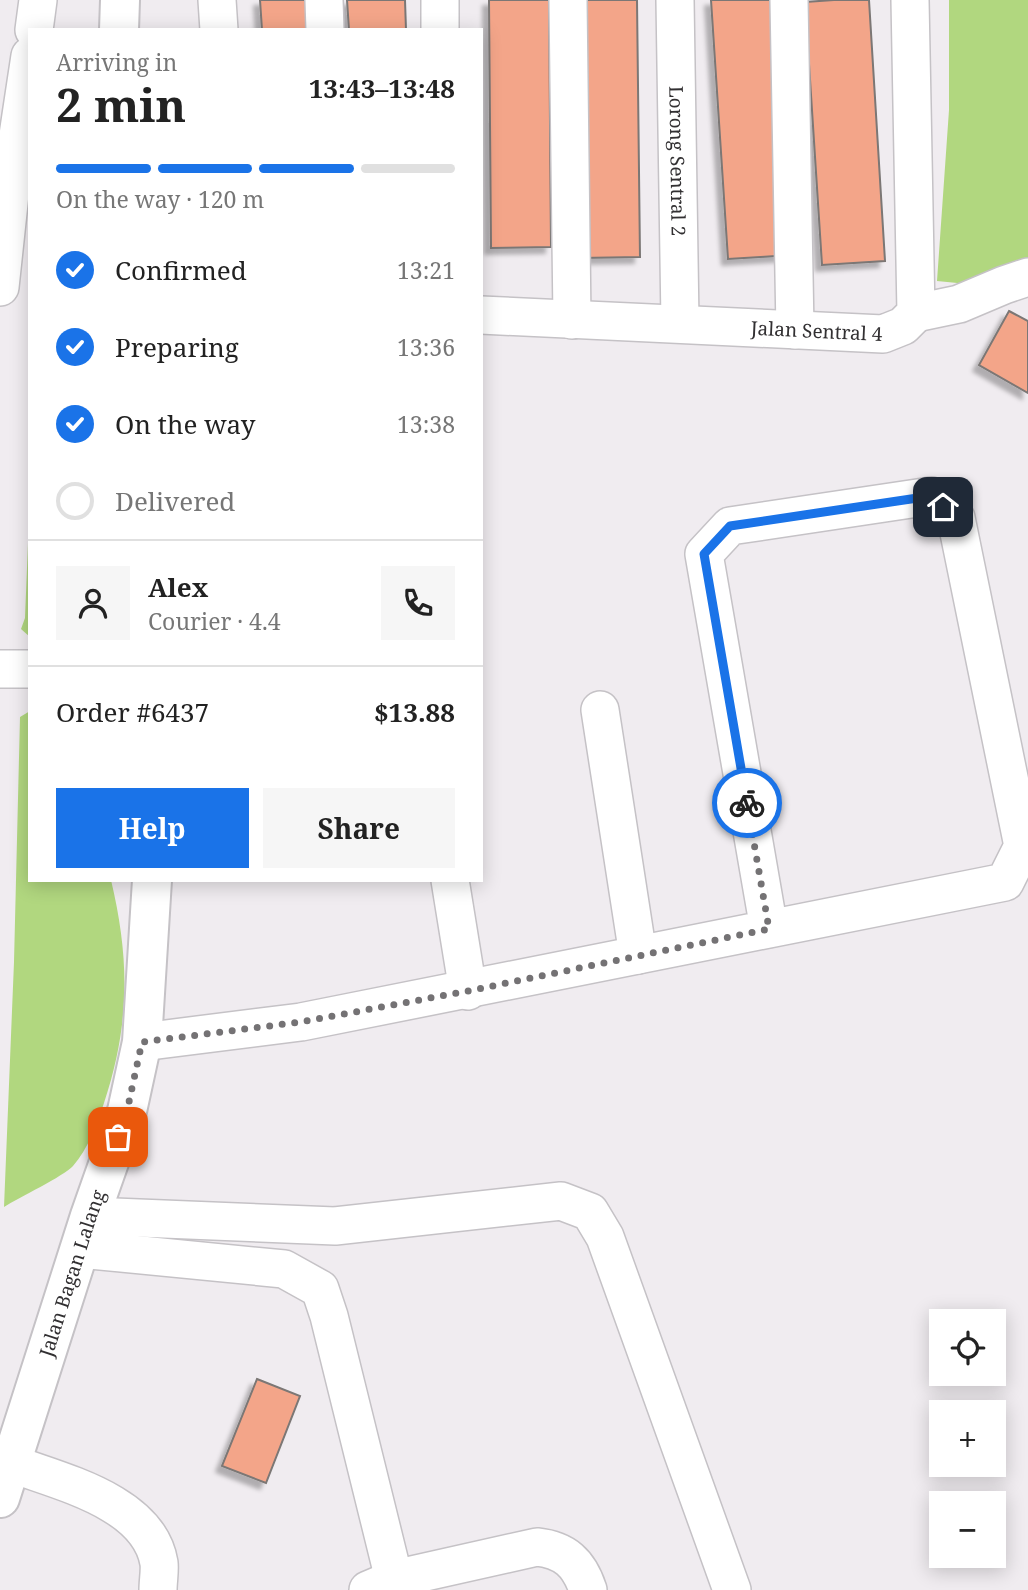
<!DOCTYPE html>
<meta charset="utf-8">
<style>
:root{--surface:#fff;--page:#f6f6f6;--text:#222;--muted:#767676;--line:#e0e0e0;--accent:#1a73e8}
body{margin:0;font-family:"Noto Serif",serif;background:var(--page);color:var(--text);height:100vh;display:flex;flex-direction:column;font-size:26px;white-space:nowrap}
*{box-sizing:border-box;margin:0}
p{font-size:23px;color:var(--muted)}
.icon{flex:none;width:38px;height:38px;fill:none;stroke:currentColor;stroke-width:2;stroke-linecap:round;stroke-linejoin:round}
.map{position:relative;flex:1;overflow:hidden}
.side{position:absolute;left:28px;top:28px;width:455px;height:854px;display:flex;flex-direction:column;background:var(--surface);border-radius:0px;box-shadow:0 4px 18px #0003}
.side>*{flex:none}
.fabs{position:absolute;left:929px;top:1309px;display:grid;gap:14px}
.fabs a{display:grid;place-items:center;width:77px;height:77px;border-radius:0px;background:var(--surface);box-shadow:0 4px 18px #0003;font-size:35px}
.pin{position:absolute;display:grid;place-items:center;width:60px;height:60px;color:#fff;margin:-30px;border-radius:14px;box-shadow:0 4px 10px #0006}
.courier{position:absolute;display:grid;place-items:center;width:70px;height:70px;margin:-35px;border:5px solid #1a73e8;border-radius:50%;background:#fff;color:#222;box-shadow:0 2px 9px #0007}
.headline em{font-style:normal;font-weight:700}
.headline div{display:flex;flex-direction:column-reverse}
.headline{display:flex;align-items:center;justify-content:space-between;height:119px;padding:0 28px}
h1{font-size:46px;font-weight:700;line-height:52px}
.bar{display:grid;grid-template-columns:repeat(4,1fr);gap:10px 7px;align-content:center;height:84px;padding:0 28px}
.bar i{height:9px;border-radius:5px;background:var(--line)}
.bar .selected{background:var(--accent)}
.bar p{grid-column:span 4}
.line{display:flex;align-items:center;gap:18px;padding:0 28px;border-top:2px solid var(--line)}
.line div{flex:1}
.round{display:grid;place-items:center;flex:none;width:74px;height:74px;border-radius:0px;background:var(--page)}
ol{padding:0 28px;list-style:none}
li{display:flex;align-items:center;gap:21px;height:77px}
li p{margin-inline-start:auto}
li .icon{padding:7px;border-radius:50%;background:var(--accent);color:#fff;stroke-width:4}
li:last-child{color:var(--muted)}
li i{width:38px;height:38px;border:4px solid var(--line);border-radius:50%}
.action{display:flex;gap:14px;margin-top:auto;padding:14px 28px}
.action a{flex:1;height:80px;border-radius:0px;background:var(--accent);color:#fff;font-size:28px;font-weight:700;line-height:80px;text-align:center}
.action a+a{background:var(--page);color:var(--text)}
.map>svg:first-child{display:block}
.green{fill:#b1d77f}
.building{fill:#f3a589;stroke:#7b7775;stroke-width:2;filter:url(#shadow)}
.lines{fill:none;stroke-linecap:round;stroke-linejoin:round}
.minor-casing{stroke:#c5c2c6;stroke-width:40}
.major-casing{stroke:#c5c2c6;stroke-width:42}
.minor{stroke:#fff;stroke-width:37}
.major{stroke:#fff;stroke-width:38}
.done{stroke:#747274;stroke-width:7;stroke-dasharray:0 12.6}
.route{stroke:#1a73e8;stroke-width:9}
.labels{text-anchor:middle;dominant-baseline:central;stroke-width:6;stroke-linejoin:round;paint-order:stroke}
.street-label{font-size:19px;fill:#323032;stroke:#f0ecf0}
</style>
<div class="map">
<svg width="1028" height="1590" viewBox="0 0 1028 1590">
<defs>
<filter id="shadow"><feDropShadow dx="-6" dy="6" stdDeviation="2" flood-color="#0004"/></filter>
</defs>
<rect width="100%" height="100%" fill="#f0ecf0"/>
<!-- green -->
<g class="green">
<path d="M949 0H1028V290L937 281 949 110Z"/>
<path d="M30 493V637L21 629 25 618Z"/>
<path d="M30 711V880H111C130 960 130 1024 104 1103 97 1124 88 1149 73 1166 64 1176 18 1198 4 1207L14 962 20 717Z"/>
</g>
<!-- building -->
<g class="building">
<path d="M260 0H318L320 30H262Z"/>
<path d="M347 0H405L406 30H349Z"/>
<path d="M489 0H549L551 247 491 248Z"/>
<path d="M577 0H637L640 257 580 258Z"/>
<path d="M711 0H775L791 255 728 259Z"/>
<path d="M834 0H869L885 261 822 265 805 2Z"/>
<path d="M1009 311 1028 321V393L979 365Z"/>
<path d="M257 1379 300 1396 266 1483 222 1466Z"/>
</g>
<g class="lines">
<!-- minor casing -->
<g class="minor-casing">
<g id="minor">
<path d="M217 0 219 30"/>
<path d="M324 0 325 30"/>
<path d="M440 0V30"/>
<path d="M568 0 572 320"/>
<path id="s1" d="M675 0 680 322"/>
<path d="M789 0 795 330"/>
<path d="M34 30 38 0"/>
<path d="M0 287 12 175 30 56"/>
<path d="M916 313 959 304 1004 285 1028 277"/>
<path id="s2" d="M481 315 883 334 903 326 916 313 910 0"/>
<path d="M0 669H30"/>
<path d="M600 710 638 955"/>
<path d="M450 880 468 991"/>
<path d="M142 1042 301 1022 1005 882 1023 846 956 518 931 496 730 526 704 554 769 929"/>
<path d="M90 1216 335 1226 561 1201 590 1212 605 1237 732 1590"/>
<path d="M80 1249 284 1269 320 1289 329 1316 394 1579"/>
<path d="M13 1464C61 1482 149 1502 159 1563 160 1571 158 1581 158 1590"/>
<path d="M368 1590 394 1579 537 1547C565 1550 579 1563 588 1590"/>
</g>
</g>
<!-- major casing -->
<g class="major-casing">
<g id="major">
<path d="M119 30 120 0"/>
<path id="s3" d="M0 1498 90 1216 127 1111 142 1042 152 880"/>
</g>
</g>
<!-- minor -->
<use href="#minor" class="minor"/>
<!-- major -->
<use href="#major" class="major"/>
</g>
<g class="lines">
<!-- done -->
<path class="done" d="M118 1137 127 1111 142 1042 301 1022 468 991 769 929 747 803"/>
<!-- route -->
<path class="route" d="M747 803 704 554 730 526 931 496 943 507"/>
</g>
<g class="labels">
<!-- street labels -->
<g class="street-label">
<text stroke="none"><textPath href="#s1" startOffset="161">Lorong Sentral 2</textPath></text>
<text stroke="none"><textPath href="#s2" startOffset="336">Jalan Sentral 4</textPath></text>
<text stroke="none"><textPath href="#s3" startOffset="236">Jalan Bagan Lalang</textPath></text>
</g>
</g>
</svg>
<div class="fabs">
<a><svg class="icon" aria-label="locate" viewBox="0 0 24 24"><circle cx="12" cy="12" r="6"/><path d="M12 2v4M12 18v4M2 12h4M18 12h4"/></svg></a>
<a>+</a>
<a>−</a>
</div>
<div class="pin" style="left:118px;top:1137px;background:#ea580c"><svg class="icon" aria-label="bag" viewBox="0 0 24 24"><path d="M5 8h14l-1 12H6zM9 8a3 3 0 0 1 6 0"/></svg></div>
<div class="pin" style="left:943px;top:507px;background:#1f2937"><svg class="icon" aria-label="home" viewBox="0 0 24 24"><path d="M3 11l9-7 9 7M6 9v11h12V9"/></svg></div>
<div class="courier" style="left:747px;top:803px"><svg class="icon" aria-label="bike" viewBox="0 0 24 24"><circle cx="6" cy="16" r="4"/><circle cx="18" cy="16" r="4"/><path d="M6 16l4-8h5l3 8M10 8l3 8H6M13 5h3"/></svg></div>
<section class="side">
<div class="headline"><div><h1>2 min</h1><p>Arriving in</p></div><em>13:43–13:48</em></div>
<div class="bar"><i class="selected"></i><i class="selected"></i><i class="selected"></i><i></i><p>On the way · 120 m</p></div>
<ol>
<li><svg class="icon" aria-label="check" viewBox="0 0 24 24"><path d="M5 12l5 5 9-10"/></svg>Confirmed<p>13:21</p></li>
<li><svg class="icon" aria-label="check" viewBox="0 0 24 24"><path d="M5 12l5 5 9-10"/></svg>Preparing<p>13:36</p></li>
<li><svg class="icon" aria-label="check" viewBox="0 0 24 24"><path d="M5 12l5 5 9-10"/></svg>On the way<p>13:38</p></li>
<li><i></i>Delivered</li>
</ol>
<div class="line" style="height:126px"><a class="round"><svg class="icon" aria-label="person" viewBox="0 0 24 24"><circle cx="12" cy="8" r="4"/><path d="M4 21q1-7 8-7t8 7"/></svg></a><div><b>Alex</b><p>Courier · 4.4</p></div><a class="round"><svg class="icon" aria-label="phone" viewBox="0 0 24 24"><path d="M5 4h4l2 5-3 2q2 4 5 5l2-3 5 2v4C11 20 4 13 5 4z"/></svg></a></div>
<div class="line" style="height:91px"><div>Order #6437</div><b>$13.88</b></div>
<div class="action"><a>Help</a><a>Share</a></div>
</section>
</div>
